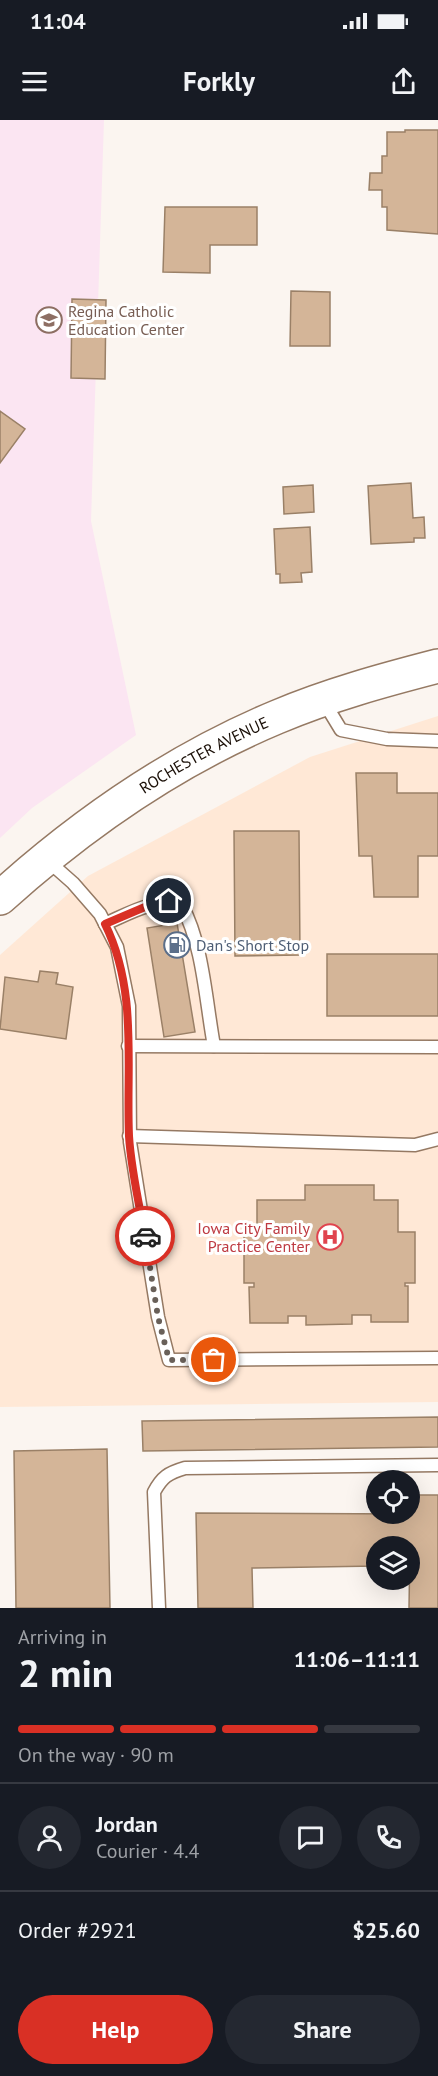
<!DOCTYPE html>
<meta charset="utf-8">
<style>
:root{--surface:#171b24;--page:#242831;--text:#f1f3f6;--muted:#9ea1a6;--line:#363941;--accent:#d93025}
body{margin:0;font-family:"PT Sans",sans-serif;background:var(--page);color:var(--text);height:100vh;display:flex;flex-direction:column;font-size:22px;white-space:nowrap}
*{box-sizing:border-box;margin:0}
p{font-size:20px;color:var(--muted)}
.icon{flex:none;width:33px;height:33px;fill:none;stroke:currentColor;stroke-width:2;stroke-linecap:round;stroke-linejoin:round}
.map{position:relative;height:1488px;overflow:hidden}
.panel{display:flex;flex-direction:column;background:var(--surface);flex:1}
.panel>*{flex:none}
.controls{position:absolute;left:366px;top:1350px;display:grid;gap:12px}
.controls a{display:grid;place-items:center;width:54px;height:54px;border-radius:50%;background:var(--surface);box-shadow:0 6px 24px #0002;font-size:30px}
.pin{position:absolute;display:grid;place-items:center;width:51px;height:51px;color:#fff;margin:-26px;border:3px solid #fff;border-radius:50%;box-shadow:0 2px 6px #0007}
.courier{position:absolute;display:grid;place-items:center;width:60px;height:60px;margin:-30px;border:4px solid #d93025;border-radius:50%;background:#fff;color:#222;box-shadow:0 2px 8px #0007}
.overview em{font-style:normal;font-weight:600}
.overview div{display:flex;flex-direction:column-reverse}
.overview{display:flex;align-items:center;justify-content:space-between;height:102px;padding:0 18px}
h1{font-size:39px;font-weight:600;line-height:45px}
.bar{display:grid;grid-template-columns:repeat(4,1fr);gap:9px 6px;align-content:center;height:72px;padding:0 18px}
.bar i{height:8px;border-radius:4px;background:var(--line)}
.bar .on{background:var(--accent)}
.bar p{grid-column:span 4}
.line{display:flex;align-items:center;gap:15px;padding:0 18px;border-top:2px solid var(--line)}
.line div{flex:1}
.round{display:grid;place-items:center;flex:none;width:63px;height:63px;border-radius:32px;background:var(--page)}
.action{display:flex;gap:12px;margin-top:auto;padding:12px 18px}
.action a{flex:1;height:69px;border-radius:36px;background:var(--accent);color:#fff;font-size:24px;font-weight:600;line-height:69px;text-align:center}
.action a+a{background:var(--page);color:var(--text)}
.status{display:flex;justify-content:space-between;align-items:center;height:42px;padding:0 30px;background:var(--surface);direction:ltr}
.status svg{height:16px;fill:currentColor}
header{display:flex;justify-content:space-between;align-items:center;height:78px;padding:0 18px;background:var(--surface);font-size:27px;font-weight:600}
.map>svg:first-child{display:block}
.built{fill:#ffe8d6}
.education{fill:#fbe5f2}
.building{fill:#d4b598;stroke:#9a8067;stroke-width:1.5}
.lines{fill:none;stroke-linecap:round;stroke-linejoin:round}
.service-casing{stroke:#957963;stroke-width:15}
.secondary-casing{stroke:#957963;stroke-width:36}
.service{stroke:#fff;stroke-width:12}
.secondary{stroke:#fff;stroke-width:33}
.done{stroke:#696059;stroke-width:6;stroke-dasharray:0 10.8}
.route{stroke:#d93025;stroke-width:8}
.labels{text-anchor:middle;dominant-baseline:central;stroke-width:6;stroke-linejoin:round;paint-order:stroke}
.education-label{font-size:16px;fill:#785e54;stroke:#fff;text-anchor:start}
.street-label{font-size:16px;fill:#1a0f07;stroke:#fff}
.service-label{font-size:16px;fill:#4e5e75;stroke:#fff;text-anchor:start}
.health-label{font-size:16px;fill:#be3a42;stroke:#fff;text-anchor:end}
</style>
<div class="status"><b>11:04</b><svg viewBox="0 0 49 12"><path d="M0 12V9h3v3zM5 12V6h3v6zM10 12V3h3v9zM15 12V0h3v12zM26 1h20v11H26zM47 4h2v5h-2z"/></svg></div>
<header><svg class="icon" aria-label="menu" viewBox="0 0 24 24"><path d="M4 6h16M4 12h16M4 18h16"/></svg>Forkly<svg class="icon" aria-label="share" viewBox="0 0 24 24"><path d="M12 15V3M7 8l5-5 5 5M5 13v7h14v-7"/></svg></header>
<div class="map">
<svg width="438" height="1488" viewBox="0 0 438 1488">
<rect width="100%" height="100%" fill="#fbf5f0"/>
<!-- built -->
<path class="built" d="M438 596V1282L0 1287V835L88 756 310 637Z"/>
<!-- education -->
<path class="education" d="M0 0H104L91 401 136 615 32 688 0 718Z"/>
<!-- building -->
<g class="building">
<path d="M405 10H438V114L387 110V87H382V70H369L370 53H382V36H387V12H405Z"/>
<path d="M165 87H257V125H210V153L163 152Z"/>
<path d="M291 171 330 172V226H290Z"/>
<path d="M72 179 106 180 105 259 71 258Z"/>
<path d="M0 291 25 309 0 343Z"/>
<path d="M411 363 413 398 424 397 425 418H414V422L371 424 368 366Z"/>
<path d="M313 365 314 392 284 394 283 367Z"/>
<path d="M310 407 312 452 301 453 302 462 280 463V454H276L274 409Z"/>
<path d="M356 653H397V673H438V736H418V777H374L372 736H359Z"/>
<path d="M234 711H299L300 835 235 836Z"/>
<path d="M177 803 195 912 164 917 147 808Z"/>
<rect x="327" y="834" width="111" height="62"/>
<path d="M40 851 58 853 56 864 73 867 66 919 0 909 5 857 38 862Z"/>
<path d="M305 1065H374V1080H398V1112H415V1163H405V1166H408V1202H371V1195H352V1204L306 1205V1196H288V1203H250L249 1167H254V1163H244V1113H257V1080H305Z"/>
<path d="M438 1297V1327L143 1331 142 1301Z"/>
<path d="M107 1329 110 1488H16L14 1331Z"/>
<path d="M410 1375H438V1488H409L410 1426H376V1446L252 1448 253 1488H198L196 1393 410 1394Z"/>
</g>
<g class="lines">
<!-- service casing -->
<g class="service-casing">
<g id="service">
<path d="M324 582 341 610 387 619 438 621"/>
<path d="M47 740 73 763 100 794 117 827 129 886 130 1022 158 1197 169 1240 438 1238"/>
<path d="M105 804C130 793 155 777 182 786 203 824 206 883 214 926"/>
<path d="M128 926 438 927"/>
<path d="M129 1016 415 1025 438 1019"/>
<path d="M159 1488 154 1372C162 1357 168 1353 185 1348L438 1345"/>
</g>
</g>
<!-- secondary casing -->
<g class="secondary-casing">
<g id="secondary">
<path id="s1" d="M0 778C83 703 174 640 277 597 329 575 384 560 438 546"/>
</g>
</g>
<!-- service -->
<use href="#service" class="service"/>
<!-- secondary -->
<use href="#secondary" class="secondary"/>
</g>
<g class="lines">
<!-- done -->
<path class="done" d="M145 1116 158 1197 169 1240H214"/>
<!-- route -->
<path class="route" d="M145 1116C139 1084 131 1049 129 1016 126 944 138 871 105 804L152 784 169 781"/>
</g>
<!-- icons -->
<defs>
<g id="school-ring" transform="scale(1.35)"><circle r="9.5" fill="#fff" stroke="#8d6e63" stroke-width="1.5"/><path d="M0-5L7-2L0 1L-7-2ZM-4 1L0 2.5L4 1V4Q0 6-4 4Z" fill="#8d6e63"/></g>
<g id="fuel-ring" transform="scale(1.35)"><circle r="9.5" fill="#fff" stroke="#5c6f8a" stroke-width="1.5"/><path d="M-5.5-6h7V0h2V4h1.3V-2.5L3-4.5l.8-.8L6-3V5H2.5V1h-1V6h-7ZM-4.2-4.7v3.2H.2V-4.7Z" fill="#5c6f8a"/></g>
<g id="hospital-ring" transform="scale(1.35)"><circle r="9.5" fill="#fff" stroke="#e0444e" stroke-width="1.5"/><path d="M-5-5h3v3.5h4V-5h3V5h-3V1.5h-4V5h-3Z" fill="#e0444e"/></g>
</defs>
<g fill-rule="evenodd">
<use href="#school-ring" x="49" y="200"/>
<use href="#fuel-ring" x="177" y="825"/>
<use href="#hospital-ring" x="330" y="1117"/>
</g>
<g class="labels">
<!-- education labels -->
<g class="education-label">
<text x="68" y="191">Regina Catholic<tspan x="68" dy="18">Education Center</tspan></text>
</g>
<!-- street labels -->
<g class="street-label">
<text stroke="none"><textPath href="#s1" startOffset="250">ROCHESTER AVENUE</textPath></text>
</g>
<!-- service labels -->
<g class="service-label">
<text x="196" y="825">Dan's Short Stop</text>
</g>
<!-- health labels -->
<g class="health-label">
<text x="310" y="1108">Iowa City Family<tspan x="310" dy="18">Practice Center</tspan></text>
</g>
</g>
</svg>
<div class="controls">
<a><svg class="icon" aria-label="locate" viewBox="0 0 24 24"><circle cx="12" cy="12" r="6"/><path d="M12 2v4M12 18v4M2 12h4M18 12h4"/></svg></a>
<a><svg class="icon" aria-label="layers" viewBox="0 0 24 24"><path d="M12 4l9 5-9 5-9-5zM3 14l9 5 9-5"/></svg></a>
</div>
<div class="pin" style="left:214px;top:1240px;background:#ea580c"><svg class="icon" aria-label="bag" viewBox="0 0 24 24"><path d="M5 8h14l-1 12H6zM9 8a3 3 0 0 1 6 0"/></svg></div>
<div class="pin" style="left:169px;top:781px;background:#1f2937"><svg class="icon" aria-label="home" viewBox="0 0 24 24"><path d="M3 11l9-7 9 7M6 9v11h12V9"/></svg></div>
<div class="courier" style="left:145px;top:1116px"><svg class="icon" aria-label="car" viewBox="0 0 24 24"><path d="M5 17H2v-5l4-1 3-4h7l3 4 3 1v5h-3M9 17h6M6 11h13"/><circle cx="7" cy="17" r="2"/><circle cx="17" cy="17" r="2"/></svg></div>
</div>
<section class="panel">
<div class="overview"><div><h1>2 min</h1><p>Arriving in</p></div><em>11:06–11:11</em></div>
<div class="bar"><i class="on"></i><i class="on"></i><i class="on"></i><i></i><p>On the way · 90 m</p></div>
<div class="line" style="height:108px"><a class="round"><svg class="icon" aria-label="person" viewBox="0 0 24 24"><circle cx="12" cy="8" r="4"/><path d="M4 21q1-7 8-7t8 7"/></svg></a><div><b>Jordan</b><p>Courier · 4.4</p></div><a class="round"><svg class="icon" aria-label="chat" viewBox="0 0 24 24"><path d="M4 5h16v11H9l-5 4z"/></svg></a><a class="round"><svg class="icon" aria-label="phone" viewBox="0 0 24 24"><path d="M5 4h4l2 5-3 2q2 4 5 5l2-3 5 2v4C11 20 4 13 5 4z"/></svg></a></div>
<div class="line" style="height:78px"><div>Order #2921</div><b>$25.60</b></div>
<div class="action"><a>Help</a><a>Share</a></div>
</section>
